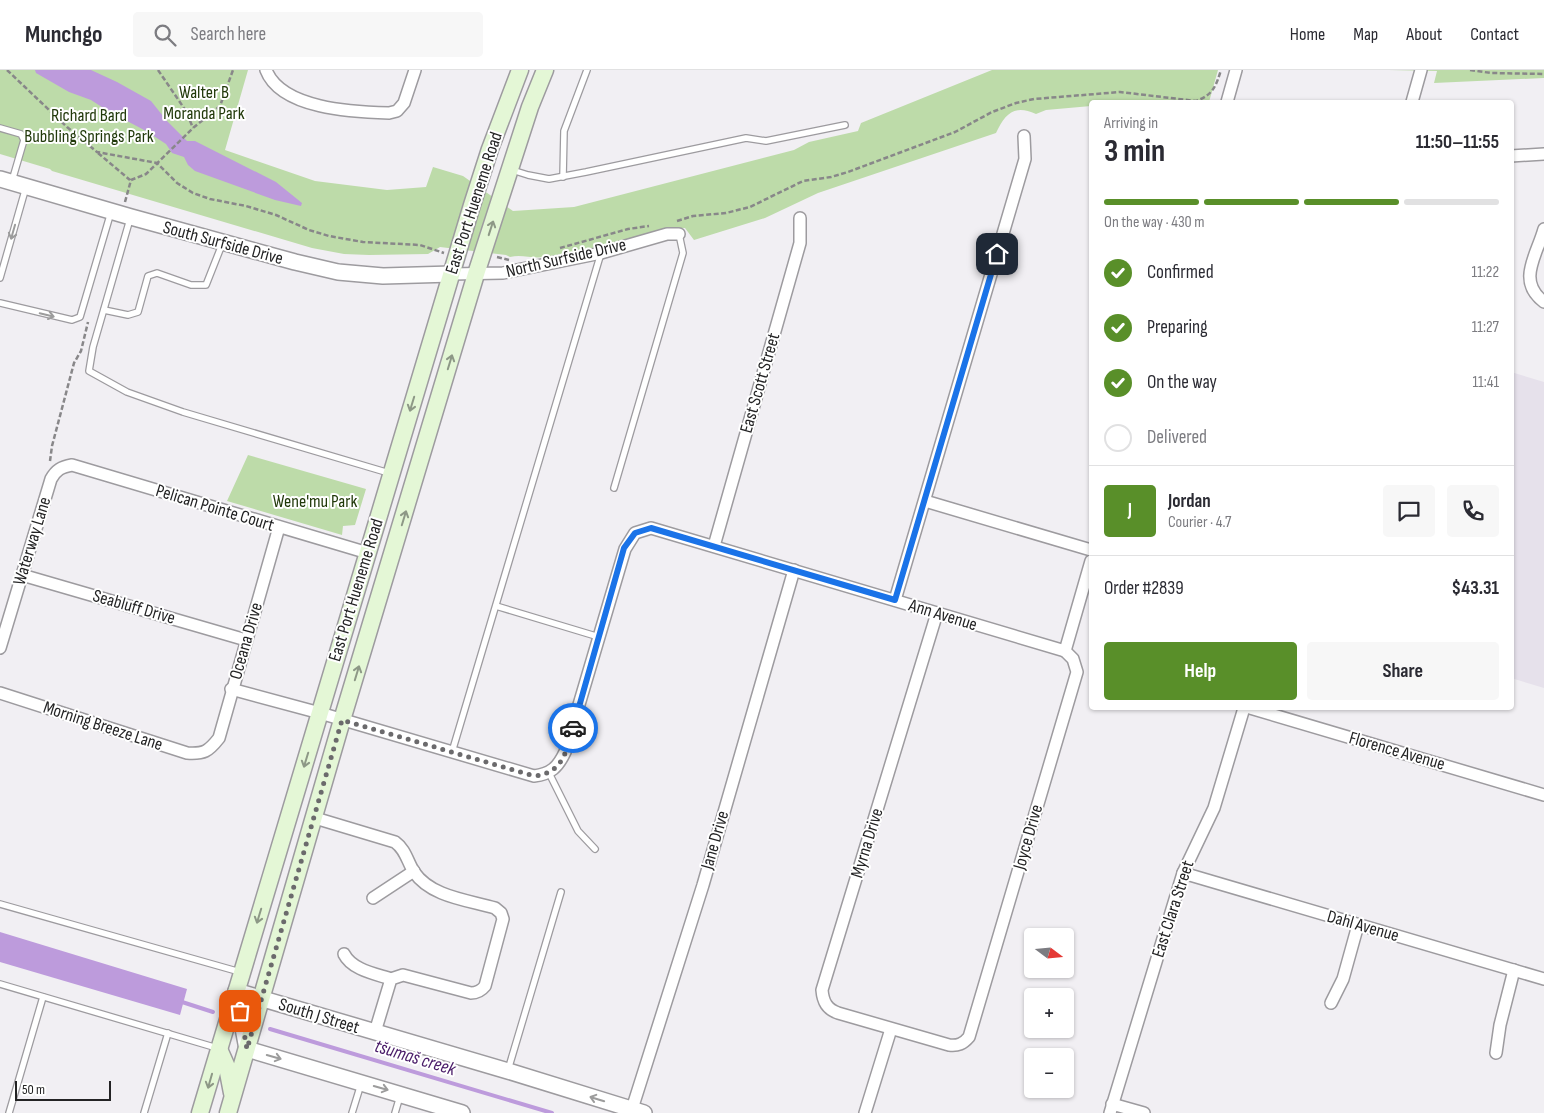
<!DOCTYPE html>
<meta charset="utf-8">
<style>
:root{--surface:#fff;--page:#f7f7f7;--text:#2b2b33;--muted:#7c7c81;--line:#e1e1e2;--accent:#598f29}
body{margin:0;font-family:"Sofia Sans Condensed",sans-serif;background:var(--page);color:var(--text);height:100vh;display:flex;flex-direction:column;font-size:19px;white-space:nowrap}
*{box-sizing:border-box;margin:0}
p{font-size:16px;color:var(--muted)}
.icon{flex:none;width:28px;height:28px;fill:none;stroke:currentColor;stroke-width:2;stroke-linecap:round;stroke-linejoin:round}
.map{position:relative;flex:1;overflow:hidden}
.panel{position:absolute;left:1089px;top:30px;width:425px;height:610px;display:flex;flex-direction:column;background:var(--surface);border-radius:5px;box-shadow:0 1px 4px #0004}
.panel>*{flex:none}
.needle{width:32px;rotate:106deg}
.buttons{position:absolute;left:1024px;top:858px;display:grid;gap:10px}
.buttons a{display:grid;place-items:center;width:50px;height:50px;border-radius:5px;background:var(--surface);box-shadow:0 1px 4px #0004;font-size:25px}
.scale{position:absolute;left:15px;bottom:12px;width:96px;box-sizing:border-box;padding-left:5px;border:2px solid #232324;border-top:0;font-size:14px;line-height:18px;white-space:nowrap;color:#232324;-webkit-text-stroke:4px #fff;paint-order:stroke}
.pin{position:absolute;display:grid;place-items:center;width:42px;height:42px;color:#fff;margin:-21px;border-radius:10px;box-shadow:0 2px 8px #0006}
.courier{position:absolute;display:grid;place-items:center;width:50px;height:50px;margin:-25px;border:4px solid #1a73e8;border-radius:50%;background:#fff;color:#222;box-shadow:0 1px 6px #0007}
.overview em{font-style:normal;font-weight:700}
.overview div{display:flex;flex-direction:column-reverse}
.overview{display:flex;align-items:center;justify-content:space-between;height:85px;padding:0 15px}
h1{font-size:32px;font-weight:700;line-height:38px}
.bar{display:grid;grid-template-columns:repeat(4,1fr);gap:8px 5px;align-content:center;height:60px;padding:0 15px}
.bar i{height:6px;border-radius:4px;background:var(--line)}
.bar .current{background:var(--accent)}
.bar p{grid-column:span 4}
.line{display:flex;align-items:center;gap:12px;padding:0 15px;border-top:1px solid var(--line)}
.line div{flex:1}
.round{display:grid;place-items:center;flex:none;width:52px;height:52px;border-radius:5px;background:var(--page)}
ol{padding:0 15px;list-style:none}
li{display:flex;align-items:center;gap:15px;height:55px}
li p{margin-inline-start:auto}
li .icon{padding:5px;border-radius:50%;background:var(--accent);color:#fff;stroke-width:4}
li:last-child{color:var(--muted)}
li i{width:28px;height:28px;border:2px solid var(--line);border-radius:50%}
.primary-button{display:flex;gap:10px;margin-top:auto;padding:10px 15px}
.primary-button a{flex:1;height:58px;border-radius:5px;background:var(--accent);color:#fff;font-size:20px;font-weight:700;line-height:58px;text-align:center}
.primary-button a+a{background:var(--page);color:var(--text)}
header{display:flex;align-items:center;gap:30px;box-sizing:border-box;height:70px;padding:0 25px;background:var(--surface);border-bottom:1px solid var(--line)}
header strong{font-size:24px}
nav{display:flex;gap:28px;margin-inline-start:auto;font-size:18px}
.search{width:350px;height:45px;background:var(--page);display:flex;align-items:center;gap:12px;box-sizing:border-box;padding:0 18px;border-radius:5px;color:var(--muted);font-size:19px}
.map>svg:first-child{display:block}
.built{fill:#e6e1eb}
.green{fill:#bddba9}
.water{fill:#bd9bdc}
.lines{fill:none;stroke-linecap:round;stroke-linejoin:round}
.stream{stroke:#bd9bdc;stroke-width:4}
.service-casing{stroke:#9d9b9f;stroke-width:8}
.minor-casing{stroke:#9d9b9f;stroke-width:14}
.tertiary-casing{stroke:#9d9b9f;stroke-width:18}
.secondary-casing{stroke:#9d9b9f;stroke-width:19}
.path{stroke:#888789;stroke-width:2.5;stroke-dasharray:5 2.5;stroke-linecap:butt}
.service{stroke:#fff;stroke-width:5.5}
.minor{stroke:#fff;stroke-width:11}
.tertiary{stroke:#fff;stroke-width:15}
.secondary{stroke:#e4f7d6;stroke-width:16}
.oneway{stroke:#8d9886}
.oneway2{stroke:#9c9c9c}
.done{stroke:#6b6a6c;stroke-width:5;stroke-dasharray:0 9}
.route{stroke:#1a73e8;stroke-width:6}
.labels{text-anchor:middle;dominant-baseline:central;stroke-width:4;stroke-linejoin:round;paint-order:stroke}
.park-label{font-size:18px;fill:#21390a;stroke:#fff}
.street-label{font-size:18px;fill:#232324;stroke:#fff}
.water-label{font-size:19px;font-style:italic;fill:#491b68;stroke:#fff}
</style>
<header>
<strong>Munchgo</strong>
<div class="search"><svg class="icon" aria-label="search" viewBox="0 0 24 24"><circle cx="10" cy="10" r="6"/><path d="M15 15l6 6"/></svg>Search here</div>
<nav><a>Home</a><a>Map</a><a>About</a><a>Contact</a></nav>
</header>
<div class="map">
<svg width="1544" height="1043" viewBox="0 0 1544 1043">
<rect width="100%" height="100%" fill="#f1eff3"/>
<!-- built -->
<path class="built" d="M1511 302 1544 312V618L1511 608Z"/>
<!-- green -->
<g class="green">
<path d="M0 0H248L225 80 315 111 387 120 426 117 433 97 463 106 513 141 574 137 794 80 809 72 858 61 861 53 992 0H1218L1209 32H1091V36L1046 40 1036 44C1014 34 1005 44 996 63L818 123 765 148 694 170 685 158C662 158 643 165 621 171 595 178 570 183 544 187 532 189 522 184 510 187L506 185 440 177 428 184 369 185 344 184 312 178 52 101 50 99 0 84Z"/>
<path d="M1389 0H1544V8L1434 13 1437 1Z"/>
<path d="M248 385 366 419 355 455 343 456 342 465 227 431Z"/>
</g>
<!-- water -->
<g class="water">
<path d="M35 0H91L117 12 151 31 167 51 187 71H195L276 112 302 133 301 136 275 130 195 101 188 95 184 87 172 83 166 74 146 61 108 41 91 30 69 22 36 3Z"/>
<path d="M0 862 187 919 180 945 0 892Z"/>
</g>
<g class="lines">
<!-- stream -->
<g class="stream">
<path d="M179 931 213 942"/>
<path d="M270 959 552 1043"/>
</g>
<!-- service casing -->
<g class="service-casing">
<g id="service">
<path d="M0 58 21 64 24 70 12 111"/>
<path d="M512 100 528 105 549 109 586 102 746 68 766 71 845 55"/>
<path d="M563 107 564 61 587 0"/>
<path d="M130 149 93 277 89 301 127 322 183 342 389 403"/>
<path d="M0 208 26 117"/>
<path d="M0 233 72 250 80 247 111 142"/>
<path d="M104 240 128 245 138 242 148 206 157 203 191 215H206L223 172"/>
<path d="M614 418 683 183 679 164"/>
<path d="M496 536 599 567"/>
<path d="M452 682 601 183"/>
<path d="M549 703 578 761 595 779"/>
<path d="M0 834 240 902"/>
<path d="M0 914 217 978"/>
<path d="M508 1000 561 822"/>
<path d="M9 1043 43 927"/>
<path d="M144 1043 168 963"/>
<path d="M352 1043 361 1014"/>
<path d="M395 1043 400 1026"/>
</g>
</g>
<!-- minor casing -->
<g class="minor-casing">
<g id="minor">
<path d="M266 0C281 39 353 42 389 43L397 41 404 33 415 0"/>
<path d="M1227 32 1236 0"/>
<path d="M1412 32 1421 0"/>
<path d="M1511 86 1544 84"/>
<path d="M1544 159C1537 185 1516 211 1544 232"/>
<path d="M452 204 503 203 601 183 667 164H679"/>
<path d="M925 431 1091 480"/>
<path d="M714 476 800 173V148"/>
<path d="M22 505 246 570"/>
<path d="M895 530 1025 89 1024 66"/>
<path d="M937 543 822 920C823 932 827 939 838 943L949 975C958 976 963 974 969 967L1077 602 1073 589 1065 581 1091 491"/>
<path d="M0 578 51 409C56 400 61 397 72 395L368 483"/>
<path d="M231 619 320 643 534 706C551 704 558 697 565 682L625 479 635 463 651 458 1065 581"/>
<path d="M0 623 187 683C204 684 208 682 219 668L279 457"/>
<path d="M1250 638 1544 725"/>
<path d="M315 748 395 772C406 780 407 791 414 802 431 827 468 830 495 838L501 843 503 849 485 916C481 921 477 923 471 923L403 905 391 909 375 962"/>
<path d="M1183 803 1544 909"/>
<path d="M373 828 414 801"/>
<path d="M344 884C352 900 376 904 391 909"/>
<path d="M1331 933 1343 909 1358 855"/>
<path d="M1496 983 1500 955 1514 900"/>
<path d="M1112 1034 1144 1043"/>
<path d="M632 1039 703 815 794 500"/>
<path d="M865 1043 891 959"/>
<path d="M1110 1043 1183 803 1214 738 1244 638"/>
</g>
</g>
<!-- tertiary casing -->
<g class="tertiary-casing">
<g id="tertiary">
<path d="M0 109 131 147 295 192 338 202 383 206 452 204"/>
<path d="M462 1043 247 979 236 921 508 1001 644 1043"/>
</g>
</g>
<!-- secondary casing -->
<g class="secondary-casing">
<g id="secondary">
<path d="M219 979 227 997 232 1023"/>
<path d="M200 1043 472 135 490 79 520 0"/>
<path d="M228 1043 342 650 476 204 530 37 545 0"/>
</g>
</g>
<!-- path -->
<g class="path">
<path d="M7 0 67 57 97 82 157 93 177 113 193 123 210 129 246 136 276 145 309 160 329 166 363 172 420 175 444 183"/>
<path d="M158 0 186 41 193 58"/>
<path d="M1470 0 1491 3 1544 4"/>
<path d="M98 83 130 110"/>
<path d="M125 132 131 110 146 104 193 58 220 36 233 0"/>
<path d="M677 151 693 146 726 143 750 137 803 111 831 107 848 102 955 62 992 42 1016 33 1034 29 1120 22 1196 31C1213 25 1216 16 1221 0"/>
<path d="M560 178 628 159 649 156"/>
<path d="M497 187 509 190"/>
<path d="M50 391 52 376 74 293 81 281 88 252"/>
</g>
<!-- service -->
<use href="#service" class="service"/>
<!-- minor -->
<use href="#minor" class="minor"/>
<!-- tertiary -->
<use href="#tertiary" class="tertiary"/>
<!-- secondary -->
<use href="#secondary" class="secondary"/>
</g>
<!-- one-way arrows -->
<defs><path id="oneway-shaft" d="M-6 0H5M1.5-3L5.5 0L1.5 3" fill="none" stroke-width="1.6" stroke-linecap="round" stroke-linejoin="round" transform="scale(1.25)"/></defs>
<g class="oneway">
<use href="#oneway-shaft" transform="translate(491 158) rotate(-72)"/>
<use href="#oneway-shaft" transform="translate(450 292) rotate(-73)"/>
<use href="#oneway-shaft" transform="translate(412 334) rotate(107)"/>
<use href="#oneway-shaft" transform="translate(404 448) rotate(-73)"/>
<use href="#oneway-shaft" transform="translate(357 603) rotate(-73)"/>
<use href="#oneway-shaft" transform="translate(306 690) rotate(107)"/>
<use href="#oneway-shaft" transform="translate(259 846) rotate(107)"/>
<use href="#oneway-shaft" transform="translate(210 1011) rotate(106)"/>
</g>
<g class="oneway2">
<use href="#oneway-shaft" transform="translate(13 162) rotate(106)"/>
<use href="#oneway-shaft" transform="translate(47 245) rotate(13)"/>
<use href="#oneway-shaft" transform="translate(274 987) rotate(16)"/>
<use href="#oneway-shaft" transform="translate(381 1018) rotate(16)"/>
<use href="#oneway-shaft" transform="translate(597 1029) rotate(-163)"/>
</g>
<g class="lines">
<!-- done -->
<path class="done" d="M240 941 247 979 342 650 534 706C563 703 566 682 573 658"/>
<!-- route -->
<path class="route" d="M573 658 624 478 635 463 651 458 895 530 997 184"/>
</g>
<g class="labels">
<!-- park labels -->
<g class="park-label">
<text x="204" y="22">Walter B<tspan x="204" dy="21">Moranda Park</tspan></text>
<text x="89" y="45">Richard Bard<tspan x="89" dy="21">Bubbling Springs Park</tspan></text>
<text x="315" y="431">Wene'mu Park</text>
</g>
<!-- street labels -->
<g class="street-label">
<text transform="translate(474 133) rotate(-72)">East Port Hueneme Road</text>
<text transform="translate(223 173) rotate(15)">South Surfside Drive</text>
<text transform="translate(566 188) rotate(-13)">North Surfside Drive</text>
<text transform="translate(760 313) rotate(-74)">East Scott Street</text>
<text transform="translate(215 438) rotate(17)">Pelican Pointe Court</text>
<text transform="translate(32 471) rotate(-73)">Waterway Lane</text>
<text transform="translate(356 520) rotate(-73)">East Port Hueneme Road</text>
<text transform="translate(134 537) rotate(16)">Seabluff Drive</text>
<text transform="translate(943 545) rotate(17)">Ann Avenue</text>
<text transform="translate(246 571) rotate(-74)">Oceana Drive</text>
<text transform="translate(103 656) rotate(18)">Morning Breeze Lane</text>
<text transform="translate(1397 681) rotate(16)">Florence Avenue</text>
<text transform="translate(1028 767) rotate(-74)">Joyce Drive</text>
<text transform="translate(715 770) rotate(-74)">Jane Drive</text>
<text transform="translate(867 773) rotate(-73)">Myrna Drive</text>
<text transform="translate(1173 839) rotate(-72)">East Clara Street</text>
<text transform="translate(1363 856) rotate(16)">Dahl Avenue</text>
<text transform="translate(319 946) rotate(17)">South J Street</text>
</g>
<!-- water labels -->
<g class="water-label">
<text transform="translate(415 988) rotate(17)">tšumaš creek</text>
</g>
</g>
</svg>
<div class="buttons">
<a><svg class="needle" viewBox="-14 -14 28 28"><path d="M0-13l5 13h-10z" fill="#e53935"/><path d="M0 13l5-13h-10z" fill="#7c7c81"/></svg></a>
<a>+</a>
<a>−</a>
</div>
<div class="scale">50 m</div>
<div class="pin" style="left:240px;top:941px;background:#ea580c"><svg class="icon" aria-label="bag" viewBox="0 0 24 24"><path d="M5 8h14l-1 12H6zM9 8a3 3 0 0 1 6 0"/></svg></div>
<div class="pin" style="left:997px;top:184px;background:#1f2937"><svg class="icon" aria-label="home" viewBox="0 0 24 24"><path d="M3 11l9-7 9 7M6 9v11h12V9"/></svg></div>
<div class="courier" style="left:573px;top:658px"><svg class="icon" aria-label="car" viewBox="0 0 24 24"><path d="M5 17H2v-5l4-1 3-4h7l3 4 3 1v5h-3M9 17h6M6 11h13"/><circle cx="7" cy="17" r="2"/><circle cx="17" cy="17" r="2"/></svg></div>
<section class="panel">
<div class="overview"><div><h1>3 min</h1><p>Arriving in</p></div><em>11:50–11:55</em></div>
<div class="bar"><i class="current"></i><i class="current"></i><i class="current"></i><i></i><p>On the way · 430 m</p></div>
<ol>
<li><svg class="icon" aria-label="check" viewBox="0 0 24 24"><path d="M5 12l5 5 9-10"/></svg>Confirmed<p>11:22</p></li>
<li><svg class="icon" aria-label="check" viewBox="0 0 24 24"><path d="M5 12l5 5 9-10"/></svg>Preparing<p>11:27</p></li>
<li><svg class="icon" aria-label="check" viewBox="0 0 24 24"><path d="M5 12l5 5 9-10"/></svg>On the way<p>11:41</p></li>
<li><i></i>Delivered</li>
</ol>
<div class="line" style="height:90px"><b class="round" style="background:var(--accent);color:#fff">J</b><div><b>Jordan</b><p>Courier · 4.7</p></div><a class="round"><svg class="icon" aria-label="chat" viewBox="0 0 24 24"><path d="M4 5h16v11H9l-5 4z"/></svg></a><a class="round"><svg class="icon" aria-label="phone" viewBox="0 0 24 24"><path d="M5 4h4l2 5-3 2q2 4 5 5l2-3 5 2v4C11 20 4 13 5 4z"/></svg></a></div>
<div class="line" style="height:65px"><div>Order #2839</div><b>$43.31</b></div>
<div class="primary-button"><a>Help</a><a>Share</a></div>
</section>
</div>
